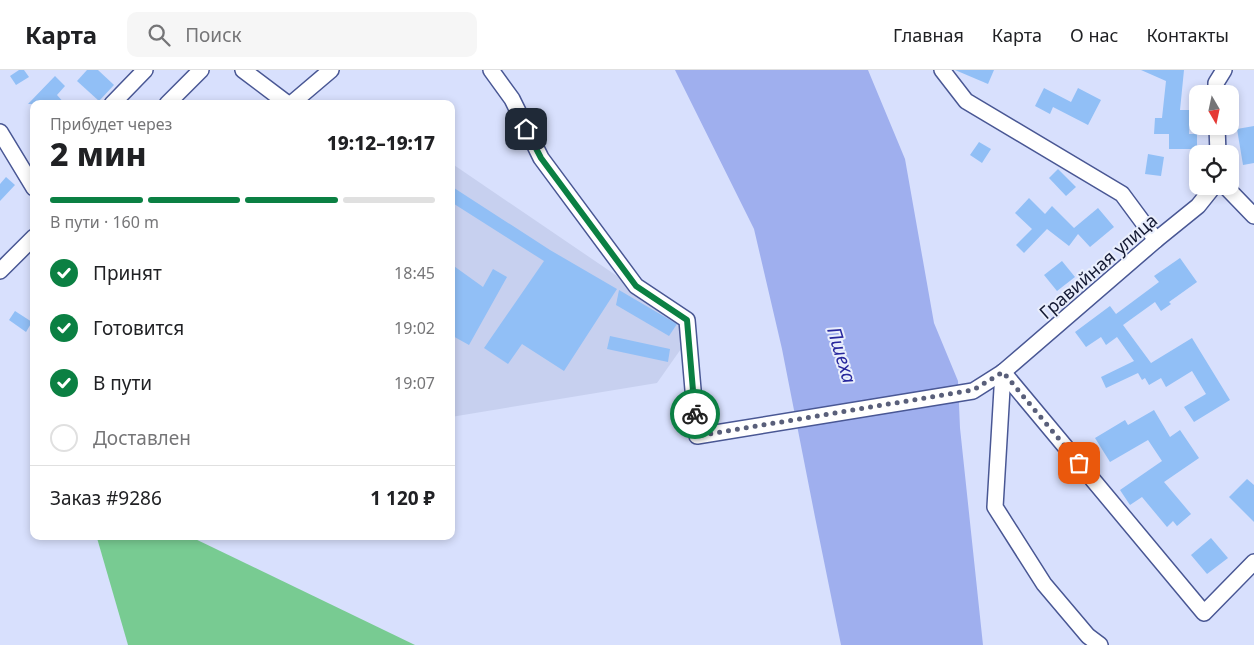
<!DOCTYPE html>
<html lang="ru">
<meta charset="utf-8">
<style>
:root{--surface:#fff;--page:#f6f6f6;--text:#202124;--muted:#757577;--line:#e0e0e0;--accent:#0b8043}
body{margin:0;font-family:"Noto Sans",sans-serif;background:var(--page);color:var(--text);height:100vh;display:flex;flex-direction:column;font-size:19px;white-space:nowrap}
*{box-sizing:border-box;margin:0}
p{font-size:16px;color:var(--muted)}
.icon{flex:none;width:28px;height:28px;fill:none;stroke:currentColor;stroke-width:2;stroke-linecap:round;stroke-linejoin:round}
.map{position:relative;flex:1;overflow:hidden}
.sheet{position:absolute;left:30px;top:30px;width:425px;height:440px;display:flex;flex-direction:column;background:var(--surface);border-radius:10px;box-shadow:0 2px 8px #0003}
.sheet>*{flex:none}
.needle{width:32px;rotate:171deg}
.buttons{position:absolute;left:1189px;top:15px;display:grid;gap:10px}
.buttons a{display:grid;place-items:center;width:50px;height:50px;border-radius:10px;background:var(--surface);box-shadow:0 2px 8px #0003;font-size:25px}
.pin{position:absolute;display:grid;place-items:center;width:42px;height:42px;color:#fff;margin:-21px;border-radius:10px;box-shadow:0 2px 8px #0006}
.courier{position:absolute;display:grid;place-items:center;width:50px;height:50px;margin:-25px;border:4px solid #0b8043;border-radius:50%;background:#fff;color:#222;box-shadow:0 1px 6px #0007}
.overview em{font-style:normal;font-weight:800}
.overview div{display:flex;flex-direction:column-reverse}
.overview{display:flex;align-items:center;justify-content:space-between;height:85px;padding:0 20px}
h1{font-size:32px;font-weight:800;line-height:38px}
.bar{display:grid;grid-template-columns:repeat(4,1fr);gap:8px 5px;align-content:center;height:60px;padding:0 20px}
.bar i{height:6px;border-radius:4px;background:var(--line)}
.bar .current{background:var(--accent)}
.bar p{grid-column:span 4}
.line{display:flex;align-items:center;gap:12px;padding:0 20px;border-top:1px solid var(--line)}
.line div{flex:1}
ol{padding:0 20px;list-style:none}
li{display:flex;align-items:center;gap:15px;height:55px}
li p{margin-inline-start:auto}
li .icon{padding:5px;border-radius:50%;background:var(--accent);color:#fff;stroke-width:4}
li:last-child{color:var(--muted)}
li i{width:28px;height:28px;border:2px solid var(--line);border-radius:50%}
header{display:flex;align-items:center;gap:30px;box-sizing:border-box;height:70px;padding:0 25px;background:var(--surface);border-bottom:1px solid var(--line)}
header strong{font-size:24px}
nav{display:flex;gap:28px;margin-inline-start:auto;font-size:18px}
.search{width:350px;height:45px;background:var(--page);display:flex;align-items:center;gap:12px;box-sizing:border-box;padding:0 18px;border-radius:10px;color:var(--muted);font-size:19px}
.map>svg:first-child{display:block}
.built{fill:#c7d0ef}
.green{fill:#78cb92}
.water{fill:#9fafee}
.building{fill:#91bff6}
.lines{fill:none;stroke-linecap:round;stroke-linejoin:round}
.street-casing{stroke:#495794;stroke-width:18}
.street{stroke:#fff;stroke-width:15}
.done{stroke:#595f7a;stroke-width:5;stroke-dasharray:0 9}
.route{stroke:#0b8043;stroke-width:6}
.labels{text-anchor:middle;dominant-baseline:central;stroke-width:4;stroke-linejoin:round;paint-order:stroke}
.street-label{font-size:18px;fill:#141933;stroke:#e9eefc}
.water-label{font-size:19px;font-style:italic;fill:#27279d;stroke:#e9eefc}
</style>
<header>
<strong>Карта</strong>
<div class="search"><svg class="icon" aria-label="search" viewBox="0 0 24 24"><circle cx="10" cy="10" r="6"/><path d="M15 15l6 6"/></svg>Поиск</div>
<nav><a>Главная</a><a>Карта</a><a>О нас</a><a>Контакты</a></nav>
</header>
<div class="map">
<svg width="1254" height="575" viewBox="0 0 1254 575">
<rect width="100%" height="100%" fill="#d8e0fd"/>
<!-- built -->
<path class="built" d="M451 93 695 259 657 313 451 347Z"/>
<!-- green -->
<path class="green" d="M101 466H189L415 575H128L97 468Z"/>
<!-- water -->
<path class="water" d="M675 0H868L905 89 934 253 958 311 960 358 983 575H841L815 447 782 279 754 159Z"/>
<!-- building -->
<g class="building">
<path d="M19 0H24L29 7 16 15 10 6Z"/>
<path d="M87 0H98L114 15 99 31 77 11Z"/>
<path d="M955 0H994L988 14Z"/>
<path d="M1141 0H1184L1180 40H1190L1189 64H1197V79H1169V64H1154L1155 48H1162L1166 11Z"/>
<path d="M55 6 65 16 57 25 65 34H28Z"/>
<path d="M1044 18 1071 32 1078 18 1101 30 1088 55 1053 37 1050 44 1035 36Z"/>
<path d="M1254 56V93L1243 95 1237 59Z"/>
<path d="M979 72 991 79 982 93 970 85Z"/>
<path d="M1148 84 1164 87 1161 106 1145 104Z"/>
<path d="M1058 99 1076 117 1066 126 1049 108Z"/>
<path d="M6 107 15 115 0 131V114Z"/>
<path d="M451 116 550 180 617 219 564 301 522 274 508 294 484 278 544 191 451 132Z"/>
<path d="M1029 128 1045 144 1052 136 1074 158 1098 138 1114 157 1090 177 1078 164 1069 176 1047 159 1024 183 1016 175 1032 159 1015 143Z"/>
<path d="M1180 188 1197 212 1169 232 1171 234 1161 241 1155 232 1123 255 1151 293 1192 268 1230 330 1194 352 1184 337 1206 324 1192 301 1166 317 1161 308 1149 315 1145 308 1142 310 1138 303 1106 318 1101 307 1134 291 1117 267 1106 275 1101 267 1086 277 1075 262 1110 236 1116 244 1159 212 1154 206Z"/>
<path d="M1062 191 1075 207 1057 221 1044 205Z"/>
<path d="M451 194 483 217 493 199 507 207 469 275 451 265Z"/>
<path d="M619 220 677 254 669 266 616 235Z"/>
<path d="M15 241 32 252 26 262 9 250Z"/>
<path d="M610 266 670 279 668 292 607 279Z"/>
<path d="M1154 340 1170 367 1180 360 1199 388 1164 412 1191 444 1177 456 1173 451 1167 457 1142 427 1130 435 1120 420 1162 391 1148 370 1110 392 1095 368 1125 350 1128 355Z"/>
<path d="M1247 409 1254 415V452L1229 427Z"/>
<path d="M1211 468 1228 488 1207 504 1191 485Z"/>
</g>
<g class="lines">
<!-- street casing -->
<g class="street-casing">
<g id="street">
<path d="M243 0 288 34"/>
<path d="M491 0 512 29 541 88 636 216 687 250 697 366 973 321 1003 302 1156 170 1198 136 1214 116"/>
<path d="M942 0 966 31 1122 124 1156 170"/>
<path d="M1216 24V13L1224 0"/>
<path d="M112 34 145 0"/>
<path d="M167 34 201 0"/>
<path d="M291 34 331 0"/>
<path d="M1217 56 1218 84"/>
<path d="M0 62 34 118"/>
<path d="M1225 116 1254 146"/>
<path d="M0 201 34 167"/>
<path d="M1003 302 1204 543 1254 492"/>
<path d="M1003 302 995 437 1044 514 1088 566 1100 575"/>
</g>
</g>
<!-- street -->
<use href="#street" class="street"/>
</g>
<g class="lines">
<!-- done -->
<path class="done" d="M695 344 697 366 973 320 1003 302 1079 393"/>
<!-- route -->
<path class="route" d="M526 59 541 88 636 216 687 250 695 344"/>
</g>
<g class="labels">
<!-- street labels -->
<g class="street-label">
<text transform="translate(1098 196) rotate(-41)">Гравийная улица</text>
</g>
<!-- water labels -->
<g class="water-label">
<text transform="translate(842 285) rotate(73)">Пшеха</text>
</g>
</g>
</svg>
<div class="buttons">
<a><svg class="needle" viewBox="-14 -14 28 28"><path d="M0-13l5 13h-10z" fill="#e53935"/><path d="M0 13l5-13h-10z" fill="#757577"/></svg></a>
<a><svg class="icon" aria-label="locate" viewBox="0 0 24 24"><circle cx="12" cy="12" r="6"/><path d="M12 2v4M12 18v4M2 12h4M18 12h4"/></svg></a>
</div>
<div class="pin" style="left:1079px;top:393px;background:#ea580c"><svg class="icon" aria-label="bag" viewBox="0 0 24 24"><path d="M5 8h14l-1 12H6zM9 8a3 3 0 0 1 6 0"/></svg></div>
<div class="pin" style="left:526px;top:59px;background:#1f2937"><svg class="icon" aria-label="home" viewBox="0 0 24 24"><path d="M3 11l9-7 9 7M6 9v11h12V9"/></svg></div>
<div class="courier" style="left:695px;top:344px"><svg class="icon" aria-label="bike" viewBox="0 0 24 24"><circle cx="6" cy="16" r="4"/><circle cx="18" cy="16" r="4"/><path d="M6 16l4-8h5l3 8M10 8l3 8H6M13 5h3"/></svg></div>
<section class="sheet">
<div class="overview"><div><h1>2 мин</h1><p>Прибудет через</p></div><em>19:12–19:17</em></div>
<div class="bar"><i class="current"></i><i class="current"></i><i class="current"></i><i></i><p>В пути · 160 m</p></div>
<ol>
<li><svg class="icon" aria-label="check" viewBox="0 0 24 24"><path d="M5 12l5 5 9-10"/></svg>Принят<p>18:45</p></li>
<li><svg class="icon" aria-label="check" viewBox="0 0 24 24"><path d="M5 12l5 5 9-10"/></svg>Готовится<p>19:02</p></li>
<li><svg class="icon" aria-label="check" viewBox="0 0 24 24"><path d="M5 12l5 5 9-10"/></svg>В пути<p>19:07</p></li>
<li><i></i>Доставлен</li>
</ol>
<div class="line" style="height:65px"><div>Заказ #9286</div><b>1 120 ₽</b></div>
</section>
</div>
